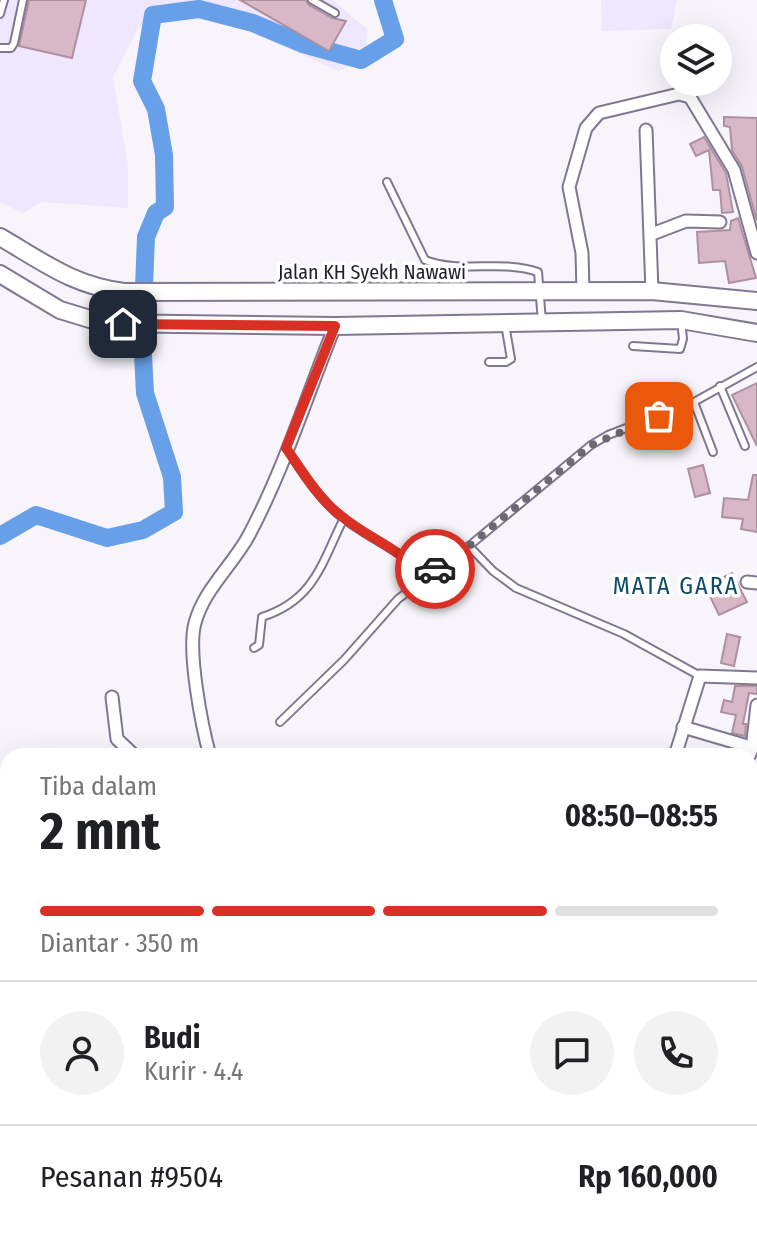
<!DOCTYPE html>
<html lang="id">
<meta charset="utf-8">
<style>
:root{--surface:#fff;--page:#f2f2f2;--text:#202124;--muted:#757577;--line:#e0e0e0;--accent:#d93025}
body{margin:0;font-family:"Fira Sans Condensed",sans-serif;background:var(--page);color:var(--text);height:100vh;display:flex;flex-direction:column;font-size:30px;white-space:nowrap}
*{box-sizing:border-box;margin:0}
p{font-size:26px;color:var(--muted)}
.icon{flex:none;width:44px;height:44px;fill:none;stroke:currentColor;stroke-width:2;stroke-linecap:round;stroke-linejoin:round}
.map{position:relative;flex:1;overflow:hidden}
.side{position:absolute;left:0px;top:748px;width:758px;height:496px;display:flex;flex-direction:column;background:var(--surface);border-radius:24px 24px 0 0;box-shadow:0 8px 32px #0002}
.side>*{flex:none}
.tools{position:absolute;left:660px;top:24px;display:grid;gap:16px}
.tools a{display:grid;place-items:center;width:72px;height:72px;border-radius:50%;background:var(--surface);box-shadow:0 8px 32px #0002;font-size:40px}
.pin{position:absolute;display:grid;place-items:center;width:68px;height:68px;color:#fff;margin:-34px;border-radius:16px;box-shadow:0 4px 12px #0006}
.courier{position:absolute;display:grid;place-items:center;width:80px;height:80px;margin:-40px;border:6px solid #d93025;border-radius:50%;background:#fff;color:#222;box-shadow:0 2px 10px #0007}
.head em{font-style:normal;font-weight:700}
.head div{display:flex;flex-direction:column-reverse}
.head{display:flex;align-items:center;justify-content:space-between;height:136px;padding:0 40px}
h1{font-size:52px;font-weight:700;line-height:60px}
.bar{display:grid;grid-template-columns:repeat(4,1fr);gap:12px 8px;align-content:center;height:96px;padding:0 40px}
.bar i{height:10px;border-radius:6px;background:var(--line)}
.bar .on{background:var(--accent)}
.bar p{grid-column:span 4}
.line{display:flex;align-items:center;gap:20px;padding:0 40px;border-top:2px solid var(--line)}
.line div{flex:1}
.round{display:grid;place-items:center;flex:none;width:84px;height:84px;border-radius:42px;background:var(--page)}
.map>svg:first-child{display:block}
.built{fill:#efe7fd}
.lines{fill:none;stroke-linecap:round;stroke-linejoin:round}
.river{stroke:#67a0e8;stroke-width:18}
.building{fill:#d8b8c6;stroke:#af909e;stroke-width:2}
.lane-casing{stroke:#807791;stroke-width:10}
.street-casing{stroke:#807791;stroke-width:15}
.secondary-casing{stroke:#807791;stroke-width:20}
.lane{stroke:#fff;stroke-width:6}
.street{stroke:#fff;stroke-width:11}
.secondary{stroke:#fff;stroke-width:16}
.done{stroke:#6d6972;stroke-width:8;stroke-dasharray:0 14.4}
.route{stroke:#d93025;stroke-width:10}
.labels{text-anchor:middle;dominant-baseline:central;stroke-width:7;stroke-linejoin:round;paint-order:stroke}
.street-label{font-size:20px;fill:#221e28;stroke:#fff}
.quarter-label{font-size:24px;letter-spacing:2px;fill:#0c4a6a;stroke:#fff}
</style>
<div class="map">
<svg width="757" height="1244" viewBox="0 0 757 1244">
<rect width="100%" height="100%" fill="#f7f5fb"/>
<!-- built -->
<g class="built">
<path d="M0 0H332L367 29 366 59 339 71 207 13 166 8 138 29 113 77 128 166V208L42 202 23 213 0 202Z"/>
<path d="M601 0H677L671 29 602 31Z"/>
</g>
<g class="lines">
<!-- river -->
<path class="river" d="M0 536 36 515 107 538 143 530 174 512 172 477 145 393 142 336 146 237 156 213 165 207 164 155 156 109 142 81 153 15 199 9 253 23 303 44 361 60 395 39 383 0"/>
</g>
<!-- building -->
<g class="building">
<path d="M29 0H86L72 58 19 46Z"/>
<path d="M240 0H306L309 5 332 18 346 21 329 51Z"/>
<path d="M724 117 757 118V221L742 167 732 150 730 127 724 126Z"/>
<path d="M704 137 726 173 733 212 722 213 720 190H713L709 150 696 156 690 144Z"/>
<path d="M738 218 756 278 729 283 725 261 699 263 697 232 730 230 731 221Z"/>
<path d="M757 383V446L732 395Z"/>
<path d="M703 465 710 493 695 497 688 469Z"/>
<path d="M753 475H757V532L741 529 743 519 722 517 724 498 748 500Z"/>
<path d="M732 573 747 602 719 615 705 586Z"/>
<path d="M727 634 740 637 734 666 721 663Z"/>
<path d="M735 686H757V694L749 693 743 724H746L745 736 732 733 736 715 721 712 724 700 732 702Z"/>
<path d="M404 1236H446L431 1244H389Z"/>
</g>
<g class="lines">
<!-- lane casing -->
<g class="lane-casing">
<g id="lane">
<path d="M312 0 335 13"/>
<path d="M0 14 4 0"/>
<path d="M0 48H11L14 43 23 0"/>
<path d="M387 182 425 260C461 274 501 259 538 272L542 322"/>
<path d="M633 346 680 349 683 339 681 320"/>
<path d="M489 362H506L511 359 505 324"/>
<path d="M720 386 745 446"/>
<path d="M694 402 713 452"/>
<path d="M288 451C303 473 318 497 339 515 369 540 397 546 424 577"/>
<path d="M469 546 493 571 516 588 624 634 700 676"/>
<path d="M254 648 259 645 262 617C315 600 322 562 344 518"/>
<path d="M280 722 344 660 398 599 469 546 591 445 608 435 694 402 757 367"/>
</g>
</g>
<!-- street casing -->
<g class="street-casing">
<g id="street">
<path d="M646 130 652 291"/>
<path d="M652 234 686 221 720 222"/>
<path d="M583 291 582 253 569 187 586 128 599 113 679 94 690 97 734 170 757 253"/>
<path d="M747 582 757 583"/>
<path d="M112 697 117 739 135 756"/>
<path d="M683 727 744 745 752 749 749 756"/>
<path d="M752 749 757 705"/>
<path d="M160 756H195"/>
<path d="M210 756C202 727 187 651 195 623 204 589 233 565 249 535 284 469 307 395 335 326"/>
<path d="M675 756 700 676 757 678"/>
<path d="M750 781 757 782"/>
<path d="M519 1236 526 1244"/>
<path d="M511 1239 515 1244"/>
<path d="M375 1244 381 1236"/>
</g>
</g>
<!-- secondary casing -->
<g class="secondary-casing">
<g id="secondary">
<path d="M0 237C45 263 72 285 124 292L652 291 757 301"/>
<path d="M0 274 60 310 103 323 335 326 681 320 757 333"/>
</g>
</g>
<!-- lane -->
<use href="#lane" class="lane"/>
<!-- street -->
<use href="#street" class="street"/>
<!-- secondary -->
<use href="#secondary" class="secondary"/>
</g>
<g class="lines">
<!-- done -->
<path class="done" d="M435 569 469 546 591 445 659 416"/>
<!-- route -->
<path class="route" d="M123 324 335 326 286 448C302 471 318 498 340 515 370 540 398 546 424 577L435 569"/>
</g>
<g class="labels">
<!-- street labels -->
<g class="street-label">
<text x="372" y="272">Jalan KH Syekh Nawawi</text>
</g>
<!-- quarter labels -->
<g class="quarter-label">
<text x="676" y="586">MATA GARA</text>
</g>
</g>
</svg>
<div class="tools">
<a><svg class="icon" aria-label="layers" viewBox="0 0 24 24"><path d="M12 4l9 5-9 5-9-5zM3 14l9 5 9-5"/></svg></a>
</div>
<div class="pin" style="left:659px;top:416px;background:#ea580c"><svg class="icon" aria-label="bag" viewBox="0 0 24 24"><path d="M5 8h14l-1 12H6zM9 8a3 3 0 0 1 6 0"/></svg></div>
<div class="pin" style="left:123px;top:324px;background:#1f2937"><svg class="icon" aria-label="home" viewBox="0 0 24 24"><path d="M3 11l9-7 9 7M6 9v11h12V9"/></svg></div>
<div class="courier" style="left:435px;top:569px"><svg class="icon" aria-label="car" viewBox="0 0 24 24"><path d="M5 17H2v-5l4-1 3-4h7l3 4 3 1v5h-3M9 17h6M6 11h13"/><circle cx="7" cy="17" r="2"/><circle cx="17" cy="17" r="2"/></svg></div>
<section class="side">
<div class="head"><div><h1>2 mnt</h1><p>Tiba dalam</p></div><em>08:50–08:55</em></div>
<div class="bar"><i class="on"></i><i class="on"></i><i class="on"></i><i></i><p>Diantar · 350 m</p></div>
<div class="line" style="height:144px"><a class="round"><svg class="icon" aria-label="person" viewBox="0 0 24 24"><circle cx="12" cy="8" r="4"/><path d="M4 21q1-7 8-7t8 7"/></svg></a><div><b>Budi</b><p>Kurir · 4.4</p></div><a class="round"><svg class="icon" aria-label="chat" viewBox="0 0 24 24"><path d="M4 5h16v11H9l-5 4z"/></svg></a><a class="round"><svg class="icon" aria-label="phone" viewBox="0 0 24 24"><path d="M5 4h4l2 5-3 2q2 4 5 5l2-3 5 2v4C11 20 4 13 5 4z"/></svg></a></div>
<div class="line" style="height:104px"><div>Pesanan #9504</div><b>Rp 160,000</b></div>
</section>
</div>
